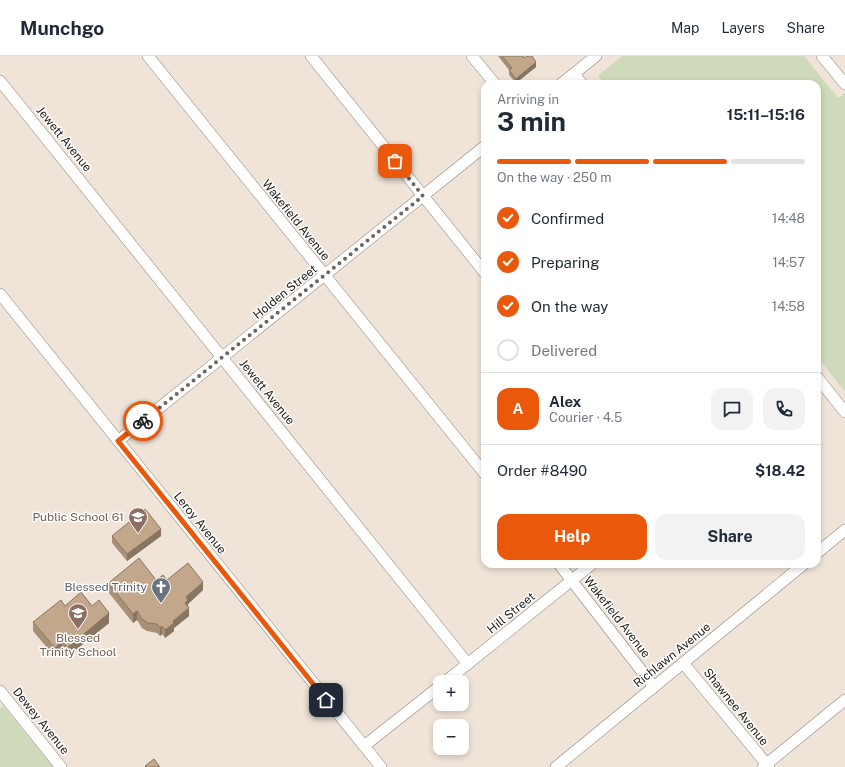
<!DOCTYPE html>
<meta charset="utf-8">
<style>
:root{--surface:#fff;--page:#f2f2f3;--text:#1f2937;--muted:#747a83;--line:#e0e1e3;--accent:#ea580c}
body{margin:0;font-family:"Public Sans",sans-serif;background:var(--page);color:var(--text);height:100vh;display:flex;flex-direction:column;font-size:15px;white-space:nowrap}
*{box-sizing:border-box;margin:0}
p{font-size:13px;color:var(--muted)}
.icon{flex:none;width:22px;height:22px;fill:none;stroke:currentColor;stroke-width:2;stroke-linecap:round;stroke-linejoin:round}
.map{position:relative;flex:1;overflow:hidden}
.drawer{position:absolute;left:481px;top:24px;width:340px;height:488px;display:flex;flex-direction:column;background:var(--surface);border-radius:12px;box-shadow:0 2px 6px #0003}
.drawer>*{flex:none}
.controls{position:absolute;left:433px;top:619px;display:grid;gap:8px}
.controls a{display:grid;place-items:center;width:36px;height:36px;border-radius:8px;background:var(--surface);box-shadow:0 2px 6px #0003;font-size:20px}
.pin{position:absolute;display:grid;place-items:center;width:34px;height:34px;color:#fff;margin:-17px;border-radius:8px;box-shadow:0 2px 6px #0006}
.courier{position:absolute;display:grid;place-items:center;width:40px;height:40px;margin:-20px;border:3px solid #ea580c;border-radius:50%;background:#fff;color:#222;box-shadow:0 1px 5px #0007}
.summary em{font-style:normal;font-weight:700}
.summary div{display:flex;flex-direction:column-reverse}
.summary{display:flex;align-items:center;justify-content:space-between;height:68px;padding:0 16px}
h1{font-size:26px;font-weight:700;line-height:30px}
.bar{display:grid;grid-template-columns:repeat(4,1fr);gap:6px 4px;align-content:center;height:48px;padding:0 16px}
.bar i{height:5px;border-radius:3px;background:var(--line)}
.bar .current{background:var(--accent)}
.bar p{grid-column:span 4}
.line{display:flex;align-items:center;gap:10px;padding:0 16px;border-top:1px solid var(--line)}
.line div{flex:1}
.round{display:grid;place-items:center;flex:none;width:42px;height:42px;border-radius:12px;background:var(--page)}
ol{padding:0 16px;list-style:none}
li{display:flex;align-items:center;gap:12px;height:44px}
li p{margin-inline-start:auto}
li .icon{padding:4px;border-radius:50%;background:var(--accent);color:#fff;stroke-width:4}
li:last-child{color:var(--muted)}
li i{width:22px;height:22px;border:2px solid var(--line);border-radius:50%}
.cta{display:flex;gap:8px;margin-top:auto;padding:8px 16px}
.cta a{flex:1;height:46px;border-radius:12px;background:var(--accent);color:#fff;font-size:16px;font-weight:700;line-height:46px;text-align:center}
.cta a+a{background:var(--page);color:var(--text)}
header{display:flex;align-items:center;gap:24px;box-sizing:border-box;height:56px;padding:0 20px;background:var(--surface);border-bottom:1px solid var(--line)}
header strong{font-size:19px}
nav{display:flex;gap:22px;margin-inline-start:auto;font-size:14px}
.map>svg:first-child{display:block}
.green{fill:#cedab9}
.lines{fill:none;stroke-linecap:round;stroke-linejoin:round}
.minor-casing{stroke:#8f8579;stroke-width:12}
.minor{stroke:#fff;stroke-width:11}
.wall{fill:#a79077}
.shaded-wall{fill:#887561}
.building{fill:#c2a78a;stroke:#887561}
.done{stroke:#6d665e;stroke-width:4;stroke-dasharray:0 7.2}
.route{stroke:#ea580c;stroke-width:5}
.labels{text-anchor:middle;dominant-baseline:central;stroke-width:3;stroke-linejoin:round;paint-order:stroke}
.street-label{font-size:12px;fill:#26221d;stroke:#fff}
.education-label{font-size:12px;fill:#785e54;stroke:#fff;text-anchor:end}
.worship-label{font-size:12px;fill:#5b616d;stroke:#fff;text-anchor:end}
</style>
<header>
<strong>Munchgo</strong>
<nav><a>Map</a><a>Layers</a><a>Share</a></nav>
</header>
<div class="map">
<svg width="845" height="711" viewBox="0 0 845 711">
<rect width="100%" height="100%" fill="#f0e4d8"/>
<!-- green -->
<g class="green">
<path d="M622 0H804L838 42 845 37V336L817 300V28H605L598 20Z"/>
<path d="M3 650 53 711H0V653Z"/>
</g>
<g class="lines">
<!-- minor casing -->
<g class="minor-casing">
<g id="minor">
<path d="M148 0 485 418"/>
<path d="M311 0 485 217"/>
<path d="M472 0 495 28"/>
<path d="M822 0 845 28"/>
<path d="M574 18 582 28"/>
<path d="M0 25 468 608"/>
<path d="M561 28 596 0"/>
<path d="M0 238 381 711"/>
<path d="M817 321 845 356"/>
<path d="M118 385 485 90"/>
<path d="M817 497 845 474"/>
<path d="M559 508 654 631"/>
<path d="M683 607 769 711"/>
<path d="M445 626 592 508"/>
<path d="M0 635 61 711"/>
<path d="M364 690 440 630"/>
<path d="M556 711 804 508"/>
<path d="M763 711 845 644"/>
</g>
</g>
<!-- minor -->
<use href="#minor" class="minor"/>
</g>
<!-- wall -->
<g class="wall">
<path d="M498 0H523L524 2 536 11 516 27 509 19V14Z"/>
<path d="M112 480H161L127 505 112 487Z"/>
<path d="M156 524H167L203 534 188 548 189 560 174 572V575L165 582 162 578 160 580 157 577 147 575 142 572 137 564 133 567 109 537V528Z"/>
<path d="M65 550H92L109 567 67 601 62 595 55 601 33 575V566Z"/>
</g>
<!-- shaded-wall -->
<g class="shaded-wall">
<path d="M536 6V11L516 27V23Z"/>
<path d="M161 473V480L127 505V498Z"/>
<path d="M203 526V534L188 548V553L189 552V560L174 572V575L165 582V574L173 565 186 541Z"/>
<path d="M137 555V564L133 567V558Z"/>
<path d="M109 557V567L67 601V592Z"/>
<path d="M162 570V578L160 580V572Z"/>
<path d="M62 585V595L55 601V592Z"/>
</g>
<!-- building -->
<g class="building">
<path d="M502 0H523L524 2 527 0H532L536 6 516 23 509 14 512 12Z"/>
<path d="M145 453 161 473 127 498 112 480Z"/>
<path d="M139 502 156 524 163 519 167 524 188 507 203 526 186 541 188 544 185 547 189 552 173 565 174 567 165 574 162 570 160 572 157 568 147 567 142 563 137 555 133 558 109 528 111 525Z"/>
<path d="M81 536 92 550 99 544 109 557 67 592 62 585 55 592 33 566 61 544 65 550Z"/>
<path d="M154 703 160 711H146L145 710Z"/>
</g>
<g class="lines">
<!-- done -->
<path class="done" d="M143 365 423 140 395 105"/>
<!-- route -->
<path class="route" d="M143 365 118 385 326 644"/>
</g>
<!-- icons -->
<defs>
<g id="school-pin" transform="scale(1)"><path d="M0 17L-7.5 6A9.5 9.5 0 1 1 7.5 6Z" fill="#8d6e63" stroke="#fff"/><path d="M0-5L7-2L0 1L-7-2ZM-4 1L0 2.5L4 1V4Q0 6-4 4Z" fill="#fff"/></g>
<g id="church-pin" transform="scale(1)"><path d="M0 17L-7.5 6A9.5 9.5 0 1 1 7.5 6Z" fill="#6b7280" stroke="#fff"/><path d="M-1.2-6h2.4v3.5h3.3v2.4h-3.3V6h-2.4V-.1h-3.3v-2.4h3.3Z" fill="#fff"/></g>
</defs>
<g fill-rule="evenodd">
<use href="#school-pin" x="138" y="461"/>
<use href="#church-pin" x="161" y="531"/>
<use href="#school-pin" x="78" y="557"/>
</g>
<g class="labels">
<!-- street labels -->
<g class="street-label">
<text transform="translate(64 83) rotate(51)">Jewett Avenue</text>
<text transform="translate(296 164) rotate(51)">Wakefield Avenue</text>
<text transform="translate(285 236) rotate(-39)">Holden Street</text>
<text transform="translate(267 336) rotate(51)">Jewett Avenue</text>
<text transform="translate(200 467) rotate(51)">Leroy Avenue</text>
<text transform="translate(511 557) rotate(-39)">Hill Street</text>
<text transform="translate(617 561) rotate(52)">Wakefield Avenue</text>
<text transform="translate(672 599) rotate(-39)">Richlawn Avenue</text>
<text transform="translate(736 651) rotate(51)">Shawnee Avenue</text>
<text transform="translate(41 665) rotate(51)">Dewey Avenue</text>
</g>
<!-- education labels -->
<g class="education-label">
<text x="124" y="461">Public School 61</text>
<text x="78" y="582" text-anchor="middle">Blessed<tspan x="78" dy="14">Trinity School</tspan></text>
</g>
<!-- worship labels -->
<g class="worship-label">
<text x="147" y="531">Blessed Trinity</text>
</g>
</g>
</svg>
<div class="controls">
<a>+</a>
<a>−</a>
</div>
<div class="pin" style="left:395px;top:105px;background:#ea580c"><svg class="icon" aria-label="bag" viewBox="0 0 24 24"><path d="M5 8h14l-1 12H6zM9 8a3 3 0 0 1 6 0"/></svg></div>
<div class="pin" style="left:326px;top:644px;background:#1f2937"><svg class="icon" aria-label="home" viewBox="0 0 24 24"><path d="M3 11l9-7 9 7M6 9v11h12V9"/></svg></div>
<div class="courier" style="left:143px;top:365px"><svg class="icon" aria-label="bike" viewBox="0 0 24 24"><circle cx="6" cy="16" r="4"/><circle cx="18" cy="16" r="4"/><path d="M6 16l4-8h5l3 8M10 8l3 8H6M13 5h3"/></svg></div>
<section class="drawer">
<div class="summary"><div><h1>3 min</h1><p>Arriving in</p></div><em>15:11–15:16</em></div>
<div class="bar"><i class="current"></i><i class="current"></i><i class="current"></i><i></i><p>On the way · 250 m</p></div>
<ol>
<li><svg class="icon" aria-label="check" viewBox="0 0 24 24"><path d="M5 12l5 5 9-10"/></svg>Confirmed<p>14:48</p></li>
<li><svg class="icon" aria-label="check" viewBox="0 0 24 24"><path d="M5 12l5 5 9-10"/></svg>Preparing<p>14:57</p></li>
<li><svg class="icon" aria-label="check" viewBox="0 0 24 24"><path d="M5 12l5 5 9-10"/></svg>On the way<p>14:58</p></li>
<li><i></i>Delivered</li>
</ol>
<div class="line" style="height:72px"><b class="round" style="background:var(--accent);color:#fff">A</b><div><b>Alex</b><p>Courier · 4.5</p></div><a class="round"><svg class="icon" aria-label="chat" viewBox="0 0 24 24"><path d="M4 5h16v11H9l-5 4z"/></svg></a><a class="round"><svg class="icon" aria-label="phone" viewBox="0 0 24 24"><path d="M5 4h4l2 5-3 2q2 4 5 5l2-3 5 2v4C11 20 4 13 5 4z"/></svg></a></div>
<div class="line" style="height:52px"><div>Order #8490</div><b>$18.42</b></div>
<div class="cta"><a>Help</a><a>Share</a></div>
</section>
</div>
